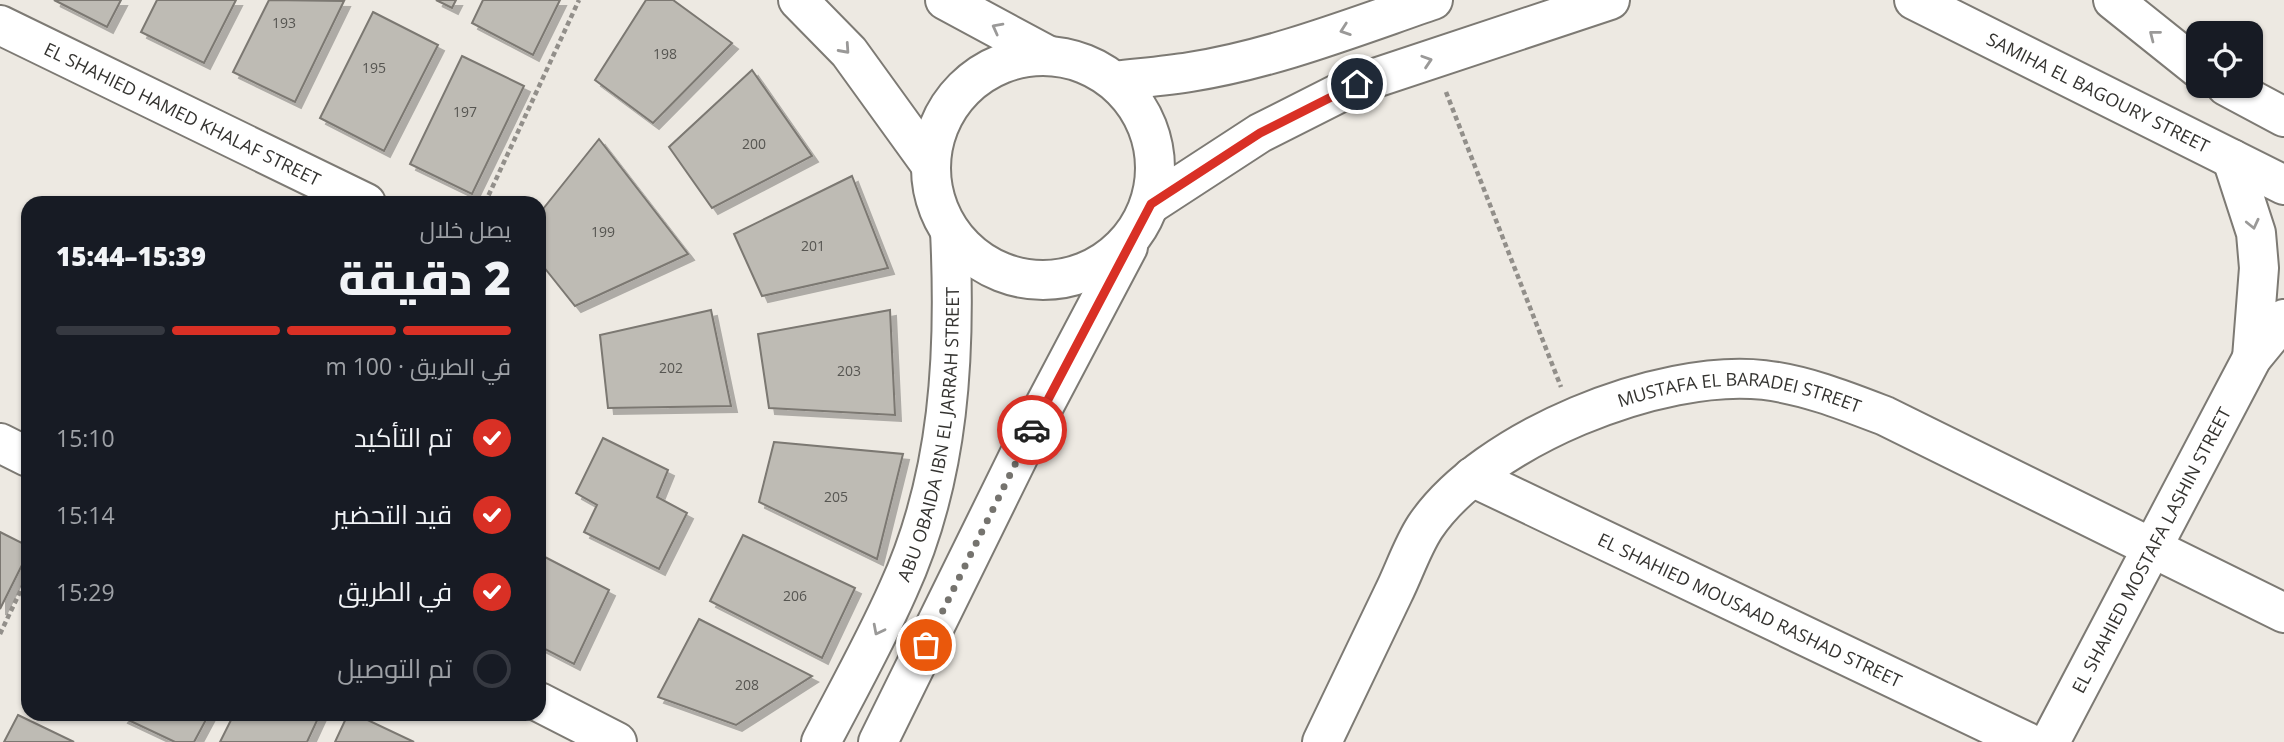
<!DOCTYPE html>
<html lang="ar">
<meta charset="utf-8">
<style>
:root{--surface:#171b24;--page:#20242c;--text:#f1f3f6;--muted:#9ea1a6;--line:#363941;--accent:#d93025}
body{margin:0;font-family:"Open Sans",Cairo,sans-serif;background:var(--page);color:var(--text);direction:rtl;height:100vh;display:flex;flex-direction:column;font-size:26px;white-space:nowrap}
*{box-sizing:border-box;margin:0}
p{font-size:23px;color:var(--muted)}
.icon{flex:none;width:38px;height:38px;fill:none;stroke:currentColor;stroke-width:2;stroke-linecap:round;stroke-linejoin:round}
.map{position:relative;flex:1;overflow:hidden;direction:ltr}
.side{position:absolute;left:21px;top:196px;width:525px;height:525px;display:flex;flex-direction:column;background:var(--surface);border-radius:21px;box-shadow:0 2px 5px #0004;direction:rtl}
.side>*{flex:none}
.tools{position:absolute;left:2186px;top:21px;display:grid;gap:14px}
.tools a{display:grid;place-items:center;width:77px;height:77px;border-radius:14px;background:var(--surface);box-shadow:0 2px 5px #0004;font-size:35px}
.pin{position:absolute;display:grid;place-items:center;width:60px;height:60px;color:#fff;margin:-30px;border:4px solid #fff;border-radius:50%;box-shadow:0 2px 7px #0007}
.courier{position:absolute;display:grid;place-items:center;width:70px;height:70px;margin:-35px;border:5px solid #d93025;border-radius:50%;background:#fff;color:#222;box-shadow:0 2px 9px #0007}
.head em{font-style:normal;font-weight:800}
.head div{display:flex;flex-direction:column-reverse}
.head{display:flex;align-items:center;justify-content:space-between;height:119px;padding:0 35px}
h1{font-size:46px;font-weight:800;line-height:52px}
.bar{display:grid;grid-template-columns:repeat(4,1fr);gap:10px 7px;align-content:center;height:84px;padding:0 35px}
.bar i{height:9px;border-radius:5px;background:var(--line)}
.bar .active{background:var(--accent)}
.bar p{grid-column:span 4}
ol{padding:0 35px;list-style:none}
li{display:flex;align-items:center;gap:21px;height:77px}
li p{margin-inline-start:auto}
li .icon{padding:7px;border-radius:50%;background:var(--accent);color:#fff;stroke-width:4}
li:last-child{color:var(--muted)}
li i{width:38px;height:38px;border:4px solid var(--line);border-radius:50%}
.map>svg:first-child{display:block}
.building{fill:#bebbb4;stroke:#7b7872;stroke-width:2;filter:url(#shadow)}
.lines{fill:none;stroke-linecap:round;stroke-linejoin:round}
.minor-casing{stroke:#7d7a74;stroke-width:42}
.path{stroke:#928f8a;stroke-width:4.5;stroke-dasharray:5 3.5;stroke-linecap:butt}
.minor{stroke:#fff;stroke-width:38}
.oneway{stroke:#9a9998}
.done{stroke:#75736e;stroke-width:7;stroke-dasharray:0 12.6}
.route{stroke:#d93025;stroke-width:9}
.labels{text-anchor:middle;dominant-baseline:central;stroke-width:6;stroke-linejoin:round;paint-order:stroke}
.number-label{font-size:14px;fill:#565551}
.street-label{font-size:18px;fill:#343330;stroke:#fff}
</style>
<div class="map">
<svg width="2284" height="742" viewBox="0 0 2284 742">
<defs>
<filter id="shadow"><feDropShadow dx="6" dy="6" stdDeviation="0" flood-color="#0004"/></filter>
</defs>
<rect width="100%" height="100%" fill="#ede9e2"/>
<!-- building -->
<g class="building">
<path d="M54 0H121L107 27Z"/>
<path d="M157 0H236L204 63 141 32Z"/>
<path d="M269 0 344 1 295 102 233 72Z"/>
<path d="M436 0H456L452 8Z"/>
<path d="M483 0H560L533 55 472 23Z"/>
<path d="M646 0H673L732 43 653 123 595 80Z"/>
<path d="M373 12 438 45 384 151 320 118Z"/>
<path d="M462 56 524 86 472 194 410 164Z"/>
<path d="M752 70 812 156 712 208 669 147Z"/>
<path d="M599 139 688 254 575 306 539 261V214Z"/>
<path d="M852 176 888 268 762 296 734 234Z"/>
<path d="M711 310 731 406 608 408 600 335Z"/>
<path d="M890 310 895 415 769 408 758 334Z"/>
<path d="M603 438 668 470 657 497 687 513 659 569 584 532 597 505 576 493Z"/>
<path d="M774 442 903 454 877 559 759 502Z"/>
<path d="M0 532 28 546V553L0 609Z"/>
<path d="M743 535 855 588 822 658 710 601Z"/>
<path d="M539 554 609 590 574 664 539 646Z"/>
<path d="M699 619 812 676 736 725 658 697Z"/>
<path d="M124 714H209L194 742H175L122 717Z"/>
<path d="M234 714H320L307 742H220Z"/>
<path d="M348 714H355L414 742H335Z"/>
<path d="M18 715 74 742H4Z"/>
</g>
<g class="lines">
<!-- minor casing -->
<g class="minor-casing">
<g id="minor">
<path d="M798 0 849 52 930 164"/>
<path d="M945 0 1049 56"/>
<path id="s1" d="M1914 0 2284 185"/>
<path d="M2113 0 2198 68"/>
<path id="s2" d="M0 25 366 203"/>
<circle cx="1043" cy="168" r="112"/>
<path d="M1115 81C1140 78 1165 76 1190 72 1273 59 1354 27 1433 0"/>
<path d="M2226 86 2284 117"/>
<path d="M2232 159 2256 233 2259 268 2252 358"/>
<path d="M1151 204 1260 133 1357 84 1610 0"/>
<path d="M0 443 28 457"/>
<path id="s3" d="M1472 477 2027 742"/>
<path d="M539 702 617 742"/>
<path id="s4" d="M821 742C847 692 875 642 898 590 950 477 956 353 950 231"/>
<path d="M878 742 1033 427 1128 247"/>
<path id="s5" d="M1322 742C1346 693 1369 643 1393 594 1404 572 1412 547 1425 527 1484 439 1661 368 1764 380 1806 385 1846 401 1885 416L2284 613"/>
<path id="s6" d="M2050 742 2252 358 2284 319"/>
</g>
</g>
<!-- path -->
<g class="path">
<path d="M1446 92 1561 387"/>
<path d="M485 203 579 0"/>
<path d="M0 634 28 575"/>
</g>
<!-- minor -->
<use href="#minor" class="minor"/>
</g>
<!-- one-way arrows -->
<defs><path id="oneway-chevron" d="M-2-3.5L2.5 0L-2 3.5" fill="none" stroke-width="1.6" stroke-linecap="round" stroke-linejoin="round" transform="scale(1.75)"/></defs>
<g class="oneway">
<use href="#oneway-chevron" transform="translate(997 28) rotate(-152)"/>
<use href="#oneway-chevron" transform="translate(1345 30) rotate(161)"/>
<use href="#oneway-chevron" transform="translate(2154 35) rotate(-142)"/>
<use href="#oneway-chevron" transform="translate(845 49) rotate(48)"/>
<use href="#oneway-chevron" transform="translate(1427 61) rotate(-18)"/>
<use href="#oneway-chevron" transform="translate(2253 224) rotate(77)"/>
<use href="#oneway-chevron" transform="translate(878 630) rotate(117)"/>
</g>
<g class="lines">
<!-- done -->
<path class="done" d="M926 645 1032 430"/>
<!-- route -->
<path class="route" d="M1032 430 1151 204 1260 133 1357 84"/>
</g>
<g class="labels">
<!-- number labels -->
<g class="number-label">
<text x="284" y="22">193</text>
<text x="665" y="53">198</text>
<text x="374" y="67">195</text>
<text x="465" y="111">197</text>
<text x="754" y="143">200</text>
<text x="603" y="231">199</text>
<text x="813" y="245">201</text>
<text x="671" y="367">202</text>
<text x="849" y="370">203</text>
<text x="836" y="496">205</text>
<text x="795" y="595">206</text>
<text x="747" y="684">208</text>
</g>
<!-- street labels -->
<g class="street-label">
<text stroke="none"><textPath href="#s1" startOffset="206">SAMIHA EL BAGOURY STREET</textPath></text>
<text stroke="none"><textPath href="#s2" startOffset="203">EL SHAHIED HAMED KHALAF STREET</textPath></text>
<text stroke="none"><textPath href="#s5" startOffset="597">MUSTAFA EL BARADEI STREET</textPath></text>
<text stroke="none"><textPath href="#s4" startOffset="331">ABU OBAIDA IBN EL JARRAH STREET</textPath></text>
<text stroke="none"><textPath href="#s6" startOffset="217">EL SHAHIED MOSTAFA LASHIN STREET</textPath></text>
<text stroke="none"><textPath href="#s3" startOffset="308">EL SHAHIED MOUSAAD RASHAD STREET</textPath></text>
</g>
</g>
</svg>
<div class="tools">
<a><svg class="icon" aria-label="locate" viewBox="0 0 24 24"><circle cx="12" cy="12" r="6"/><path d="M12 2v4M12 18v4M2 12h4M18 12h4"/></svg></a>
</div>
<div class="pin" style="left:926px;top:645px;background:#ea580c"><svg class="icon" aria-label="bag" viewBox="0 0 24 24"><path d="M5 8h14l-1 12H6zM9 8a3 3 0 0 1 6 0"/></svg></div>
<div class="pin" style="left:1357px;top:84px;background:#1f2937"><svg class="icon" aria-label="home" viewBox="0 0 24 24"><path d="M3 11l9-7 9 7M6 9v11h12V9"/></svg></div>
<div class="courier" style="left:1032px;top:430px"><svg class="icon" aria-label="car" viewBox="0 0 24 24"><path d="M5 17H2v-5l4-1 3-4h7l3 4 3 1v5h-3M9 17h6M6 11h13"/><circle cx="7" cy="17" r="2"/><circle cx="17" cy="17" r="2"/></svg></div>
<section class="side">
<div class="head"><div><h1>2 دقيقة</h1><p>يصل خلال</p></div><em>15:39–15:44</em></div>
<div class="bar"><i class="active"></i><i class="active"></i><i class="active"></i><i></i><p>في الطريق · 100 m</p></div>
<ol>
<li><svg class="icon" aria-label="check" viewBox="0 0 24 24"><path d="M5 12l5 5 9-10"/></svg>تم التأكيد<p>15:10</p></li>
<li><svg class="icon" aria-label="check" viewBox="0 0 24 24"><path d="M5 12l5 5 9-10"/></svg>قيد التحضير<p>15:14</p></li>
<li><svg class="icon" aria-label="check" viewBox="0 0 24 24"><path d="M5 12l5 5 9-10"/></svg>في الطريق<p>15:29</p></li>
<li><i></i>تم التوصيل</li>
</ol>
</section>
</div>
